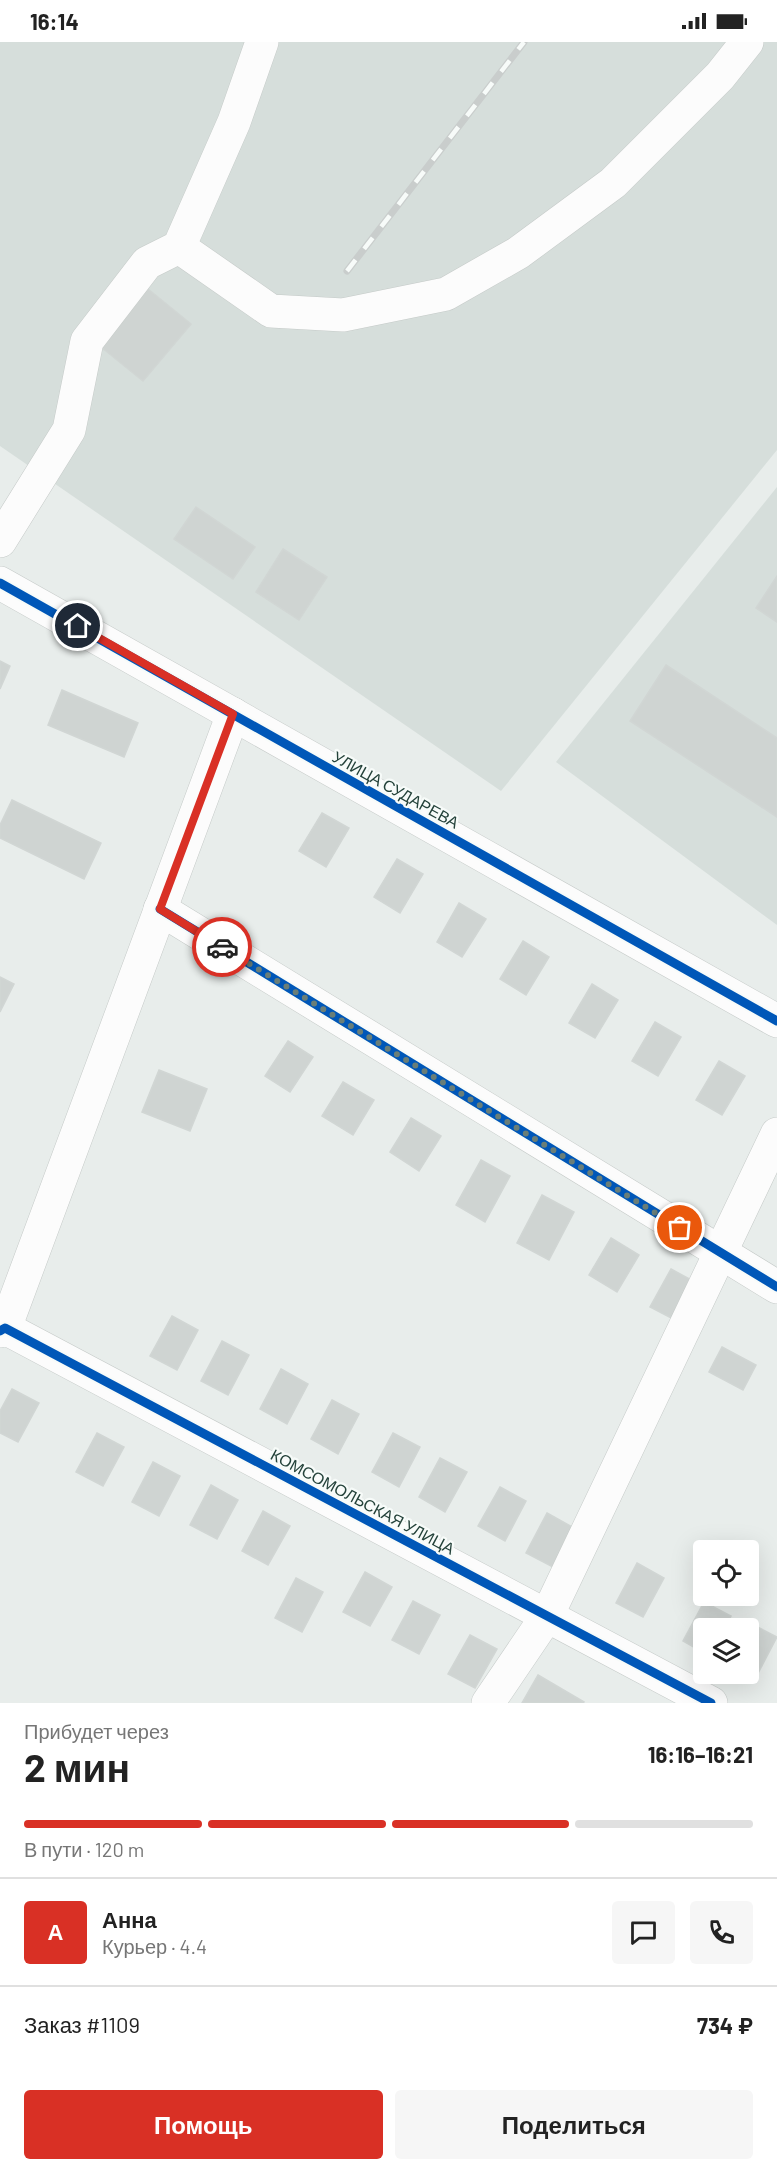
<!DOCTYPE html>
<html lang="ru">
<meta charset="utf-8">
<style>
:root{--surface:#fff;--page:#f6f6f6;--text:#222;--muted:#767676;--line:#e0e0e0;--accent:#d93025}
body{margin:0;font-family:Barlow,sans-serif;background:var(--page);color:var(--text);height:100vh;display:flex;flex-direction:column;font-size:22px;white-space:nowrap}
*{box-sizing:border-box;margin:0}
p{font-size:20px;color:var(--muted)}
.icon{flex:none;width:33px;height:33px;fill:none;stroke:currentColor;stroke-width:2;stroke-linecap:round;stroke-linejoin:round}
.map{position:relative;height:1661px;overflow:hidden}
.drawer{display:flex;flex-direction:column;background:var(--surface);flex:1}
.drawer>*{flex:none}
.controls{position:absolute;left:693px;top:1498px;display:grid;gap:12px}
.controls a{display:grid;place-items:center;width:66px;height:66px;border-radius:6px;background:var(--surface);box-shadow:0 6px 24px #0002;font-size:30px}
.pin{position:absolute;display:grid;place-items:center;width:51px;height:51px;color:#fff;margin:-26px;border:3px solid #fff;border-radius:50%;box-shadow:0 2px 6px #0007}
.courier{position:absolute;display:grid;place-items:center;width:60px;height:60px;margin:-30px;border:4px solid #d93025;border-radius:50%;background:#fff;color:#222;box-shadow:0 2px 8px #0007}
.overview em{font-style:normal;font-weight:700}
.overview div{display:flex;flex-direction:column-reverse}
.overview{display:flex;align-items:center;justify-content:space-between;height:102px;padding:0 24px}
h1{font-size:39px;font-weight:700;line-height:45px}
.bar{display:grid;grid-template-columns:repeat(4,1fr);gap:9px 6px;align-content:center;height:72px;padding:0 24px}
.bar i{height:8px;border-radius:4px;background:var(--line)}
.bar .current{background:var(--accent)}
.bar p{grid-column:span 4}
.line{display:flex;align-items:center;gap:15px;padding:0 24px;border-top:2px solid var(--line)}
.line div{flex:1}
.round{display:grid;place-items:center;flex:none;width:63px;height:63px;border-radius:6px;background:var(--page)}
.primary-button{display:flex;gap:12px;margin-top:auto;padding:12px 24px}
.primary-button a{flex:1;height:69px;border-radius:6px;background:var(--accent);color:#fff;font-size:24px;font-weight:700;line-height:69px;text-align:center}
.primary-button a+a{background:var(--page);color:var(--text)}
.status{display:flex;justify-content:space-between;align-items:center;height:42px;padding:0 30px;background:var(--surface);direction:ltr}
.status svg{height:16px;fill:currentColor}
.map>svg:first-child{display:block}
.built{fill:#d6dedb}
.building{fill:#cfd4d2;stroke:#d1d6d4;stroke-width:1.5}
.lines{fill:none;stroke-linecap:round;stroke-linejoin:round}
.minor-casing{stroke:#c5cac8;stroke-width:34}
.minor{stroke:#fcfcfc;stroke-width:33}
.rail-casing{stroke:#c9cdcc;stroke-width:7}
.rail{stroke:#f7fbf9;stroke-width:4.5;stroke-dasharray:14;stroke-linecap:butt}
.cycleway-casing{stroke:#f7fbf9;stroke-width:13}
.cycleway{stroke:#0057b8;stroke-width:9}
.done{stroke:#697e78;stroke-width:6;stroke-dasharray:0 10.8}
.route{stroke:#d93025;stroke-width:8}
.labels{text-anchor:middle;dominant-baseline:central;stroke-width:4.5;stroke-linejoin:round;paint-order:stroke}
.street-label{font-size:16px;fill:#24423a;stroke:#f7fbf9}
</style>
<div class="status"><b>16:14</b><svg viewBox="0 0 49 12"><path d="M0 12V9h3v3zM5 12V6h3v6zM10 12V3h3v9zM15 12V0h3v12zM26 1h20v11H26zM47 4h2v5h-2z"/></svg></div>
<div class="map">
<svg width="777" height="1661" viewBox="0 0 777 1661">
<rect width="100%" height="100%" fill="#e8edeb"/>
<!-- built -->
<g class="built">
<path d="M0 0H777V408L501 749 0 404Z"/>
<path d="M777 445V883L556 720Z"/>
</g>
<!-- building -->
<g class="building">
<path d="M148 247 191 282 143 339 101 305Z"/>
<path d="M196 465 255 505 233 537 174 497Z"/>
<path d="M283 507 327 535 299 578 256 550Z"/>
<path d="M777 534V580L756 566Z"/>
<path d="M0 619 10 624 0 647Z"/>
<path d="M666 623 777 696V775L630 679Z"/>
<path d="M62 648 138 681 124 715 48 683Z"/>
<path d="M12 758 101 801 84 837 0 796V783Z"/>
<path d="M322 771 349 786 326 825 299 809Z"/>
<path d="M397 817 423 832 400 871 374 855Z"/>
<path d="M459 861 486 877 462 915 437 900Z"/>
<path d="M523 899 549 915 526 953 500 937Z"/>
<path d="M0 935 14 942 0 970Z"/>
<path d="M592 942 618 958 595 996 569 981Z"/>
<path d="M655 980 681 995 658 1034 632 1019Z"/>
<path d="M288 999 313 1015 290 1050 265 1034Z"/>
<path d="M719 1019 745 1034 722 1073 696 1058Z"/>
<path d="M159 1028 207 1047 190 1089 142 1070Z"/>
<path d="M343 1040 374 1058 353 1093 322 1074Z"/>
<path d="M411 1076 441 1094 419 1129 390 1110Z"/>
<path d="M481 1118 510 1134 485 1180 456 1163Z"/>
<path d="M542 1153 574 1170 549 1218 517 1201Z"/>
<path d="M611 1196 639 1213 617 1250 589 1233Z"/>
<path d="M671 1227 697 1241 677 1279 650 1265Z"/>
<path d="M172 1274 198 1288 177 1328 150 1314Z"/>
<path d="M222 1299 249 1313 228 1353 201 1339Z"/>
<path d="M722 1305 756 1323 743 1348 709 1330Z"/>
<path d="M281 1327 308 1342 287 1382 260 1367Z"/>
<path d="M12 1347 39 1361 18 1400 0 1391V1369Z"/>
<path d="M332 1358 359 1372 338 1412 311 1397Z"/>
<path d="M97 1391 124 1405 103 1444 76 1430Z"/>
<path d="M393 1391 420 1405 399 1445 372 1430Z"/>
<path d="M440 1416 467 1430 445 1470 419 1455Z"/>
<path d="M153 1420 180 1434 159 1474 132 1460Z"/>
<path d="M211 1443 238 1458 217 1497 190 1483Z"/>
<path d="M500 1445 526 1459 505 1499 478 1484Z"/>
<path d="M263 1469 290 1484 268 1523 242 1509Z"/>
<path d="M547 1471 574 1486 553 1525 526 1511Z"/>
<path d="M637 1521 664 1536 643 1575 616 1561Z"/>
<path d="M365 1530 392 1545 370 1584 343 1570Z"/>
<path d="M296 1536 323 1550 302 1590 275 1576Z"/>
<path d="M413 1559 440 1573 419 1612 392 1598Z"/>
<path d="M704 1560 731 1574 724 1587H704V1611L683 1599Z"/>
<path d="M750 1581 777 1595 756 1635 748 1631 747 1587Z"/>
<path d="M470 1593 497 1607 475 1646 448 1632Z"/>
<path d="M538 1633 584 1660 583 1661H522Z"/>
</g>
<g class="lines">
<!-- minor casing -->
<g class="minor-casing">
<g id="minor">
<path d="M179 205 271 269 343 273 446 252 518 211 613 141 720 34 747 0"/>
<path d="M0 499 69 388 87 299 147 221 179 205 234 80 262 0"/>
<path d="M0 541 777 979"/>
<path d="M160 867 777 1245"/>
<path d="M5 1286 233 672"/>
<path d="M0 1289 5 1286 711 1661"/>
<path d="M488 1661 547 1574 777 1092"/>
</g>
</g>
<!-- minor -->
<use href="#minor" class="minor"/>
<!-- rail casing -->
<g class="rail-casing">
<path id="rail" d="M347 229 524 0"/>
</g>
<!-- rail -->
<use href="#rail" class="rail"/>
<!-- cycleway casing -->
<g class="cycleway-casing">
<g id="cycleway">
<path d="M0 541 777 979"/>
<path d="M160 867 777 1245"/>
<path d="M0 1289 5 1286 711 1661"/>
</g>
</g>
<!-- cycleway -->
<use href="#cycleway" class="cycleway"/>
</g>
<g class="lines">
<!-- done -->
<path class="done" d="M222 905 680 1186"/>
<!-- route -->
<path class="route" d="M78 584 233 672 160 867 222 905"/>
</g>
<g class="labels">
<!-- street labels -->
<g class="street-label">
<text transform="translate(396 747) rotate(29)">УЛИЦА СУДАРЕВА</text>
<text transform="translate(363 1459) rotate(28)">КОМСОМОЛЬСКАЯ УЛИЦА</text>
</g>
</g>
</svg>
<div class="controls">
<a><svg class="icon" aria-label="locate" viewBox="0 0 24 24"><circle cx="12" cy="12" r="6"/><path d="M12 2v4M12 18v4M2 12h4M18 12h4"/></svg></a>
<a><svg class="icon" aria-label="layers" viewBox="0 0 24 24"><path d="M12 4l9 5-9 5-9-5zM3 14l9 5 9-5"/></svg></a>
</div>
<div class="pin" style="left:680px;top:1186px;background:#ea580c"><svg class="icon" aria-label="bag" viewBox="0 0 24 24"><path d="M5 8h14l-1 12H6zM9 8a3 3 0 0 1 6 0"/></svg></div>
<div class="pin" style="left:78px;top:584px;background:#1f2937"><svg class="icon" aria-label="home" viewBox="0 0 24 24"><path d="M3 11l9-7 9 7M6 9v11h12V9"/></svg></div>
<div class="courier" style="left:222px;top:905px"><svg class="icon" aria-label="car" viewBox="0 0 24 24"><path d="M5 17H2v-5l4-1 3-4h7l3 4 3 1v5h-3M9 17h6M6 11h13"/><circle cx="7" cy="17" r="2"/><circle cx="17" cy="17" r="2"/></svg></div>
</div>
<section class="drawer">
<div class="overview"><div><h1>2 мин</h1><p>Прибудет через</p></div><em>16:16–16:21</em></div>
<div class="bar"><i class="current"></i><i class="current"></i><i class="current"></i><i></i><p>В пути · 120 m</p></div>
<div class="line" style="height:108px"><b class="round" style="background:var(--accent);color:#fff">А</b><div><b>Анна</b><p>Курьер · 4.4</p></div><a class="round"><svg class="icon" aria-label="chat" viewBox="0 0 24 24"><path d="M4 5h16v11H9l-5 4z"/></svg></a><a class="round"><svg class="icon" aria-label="phone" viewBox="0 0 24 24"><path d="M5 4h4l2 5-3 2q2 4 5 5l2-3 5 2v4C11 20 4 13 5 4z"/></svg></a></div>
<div class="line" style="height:78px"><div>Заказ #1109</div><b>734 ₽</b></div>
<div class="primary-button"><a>Помощь</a><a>Поделиться</a></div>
</section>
